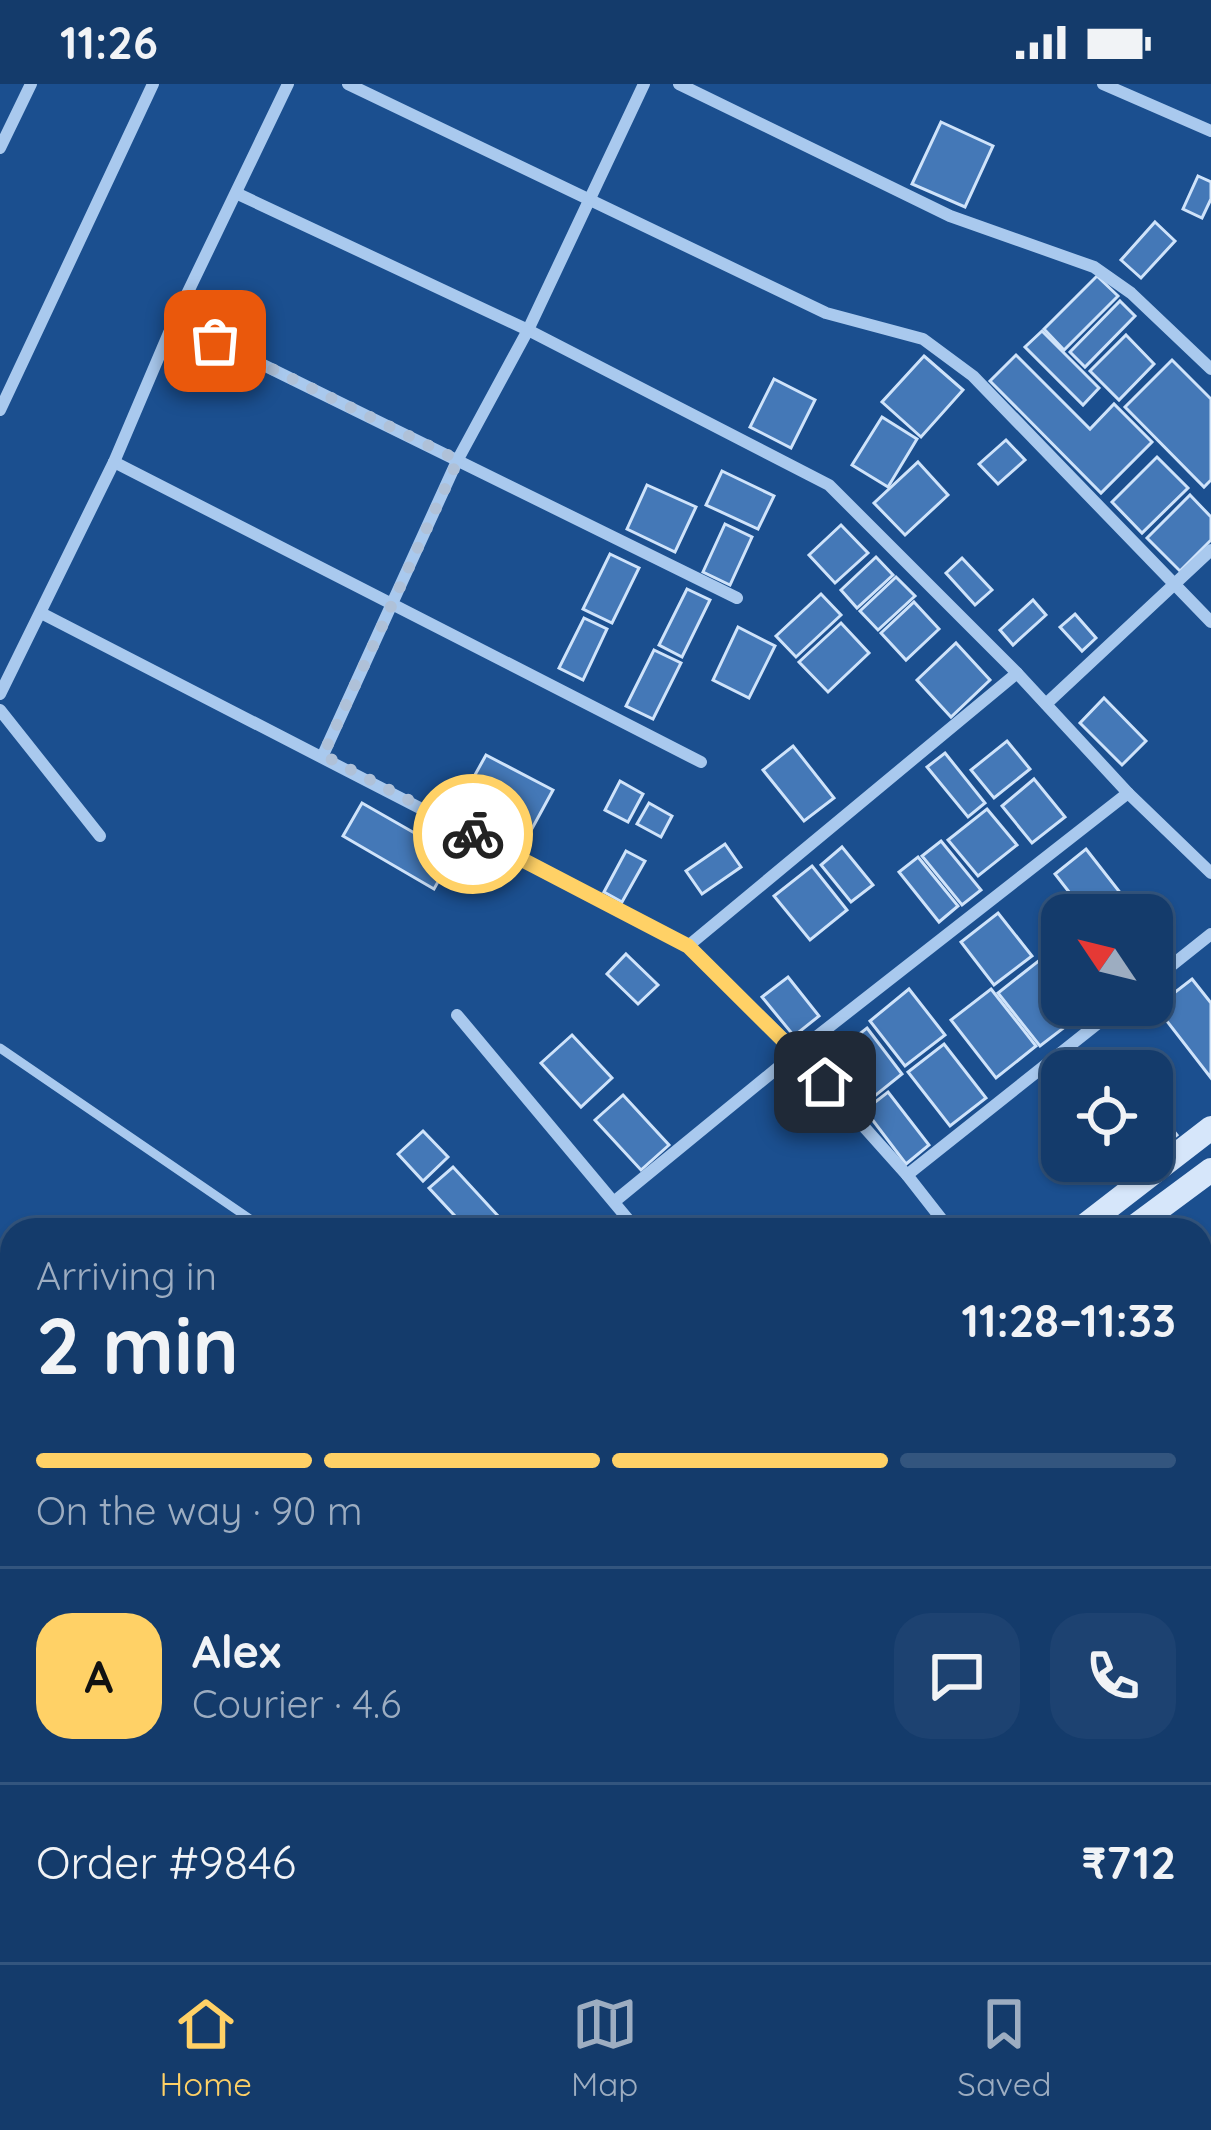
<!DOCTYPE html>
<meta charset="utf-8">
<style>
:root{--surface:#143b6b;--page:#1d4271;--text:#f1f3f6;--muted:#9dadc1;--line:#33557e;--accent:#ffd166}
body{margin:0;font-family:Quicksand,sans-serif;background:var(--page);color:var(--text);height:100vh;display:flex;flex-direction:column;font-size:45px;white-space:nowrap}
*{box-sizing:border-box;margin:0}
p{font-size:39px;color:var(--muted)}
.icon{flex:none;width:66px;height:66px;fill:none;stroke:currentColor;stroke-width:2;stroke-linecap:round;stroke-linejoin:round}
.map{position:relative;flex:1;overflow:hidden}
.details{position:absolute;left:0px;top:1134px;width:1212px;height:744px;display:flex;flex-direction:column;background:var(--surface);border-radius:36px 36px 0 0;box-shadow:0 3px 9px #0004,0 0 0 3px var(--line)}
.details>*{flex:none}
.needle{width:78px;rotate:305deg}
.controls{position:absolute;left:1041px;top:810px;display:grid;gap:24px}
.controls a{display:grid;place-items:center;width:132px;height:132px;border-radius:24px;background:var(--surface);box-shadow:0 3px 9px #0004,0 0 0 3px var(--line);font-size:60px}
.pin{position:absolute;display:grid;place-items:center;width:102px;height:102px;color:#fff;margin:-51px;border-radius:24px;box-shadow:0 6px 18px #0006}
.courier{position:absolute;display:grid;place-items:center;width:120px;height:120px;margin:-60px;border:9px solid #ffd166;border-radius:50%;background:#fff;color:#222;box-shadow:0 3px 15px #0007}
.summary em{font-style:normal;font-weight:700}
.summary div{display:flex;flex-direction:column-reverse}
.summary{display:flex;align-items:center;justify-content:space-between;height:204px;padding:0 36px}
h1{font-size:78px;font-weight:700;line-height:90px}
.bar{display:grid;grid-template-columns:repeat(4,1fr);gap:18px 12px;align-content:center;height:144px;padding:0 36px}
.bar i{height:15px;border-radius:9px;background:var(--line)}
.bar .on{background:var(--accent)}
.bar p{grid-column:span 4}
.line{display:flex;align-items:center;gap:30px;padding:0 36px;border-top:3px solid var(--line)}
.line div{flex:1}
.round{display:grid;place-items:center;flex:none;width:126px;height:126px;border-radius:36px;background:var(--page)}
.status{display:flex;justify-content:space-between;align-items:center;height:84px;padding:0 60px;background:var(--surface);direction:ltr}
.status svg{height:33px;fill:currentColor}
.tabs{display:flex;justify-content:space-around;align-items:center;height:168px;border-top:3px solid var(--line);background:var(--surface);font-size:33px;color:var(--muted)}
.tabs a{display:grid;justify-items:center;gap:6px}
.tabs .on{color:var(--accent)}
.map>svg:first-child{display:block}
.building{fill:#4478b7;stroke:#cfe3fa;stroke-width:3}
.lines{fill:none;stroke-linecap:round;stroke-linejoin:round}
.lane{stroke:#a9c9ee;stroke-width:9}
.street{stroke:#a9c9ee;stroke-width:12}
.secondary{stroke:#d6e6fa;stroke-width:24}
.done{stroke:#afc1d8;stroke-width:12;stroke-dasharray:0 21.6}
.route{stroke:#ffd166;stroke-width:15}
</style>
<div class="status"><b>11:26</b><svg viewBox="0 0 49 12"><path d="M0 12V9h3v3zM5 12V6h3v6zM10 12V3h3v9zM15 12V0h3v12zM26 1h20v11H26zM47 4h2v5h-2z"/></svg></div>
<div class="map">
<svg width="1211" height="1878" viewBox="0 0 1211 1878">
<rect width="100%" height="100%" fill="#1b4f8f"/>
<!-- building -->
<g class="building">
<path d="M941 38 993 62 965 123 912 100Z"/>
<path d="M1198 92 1211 98V115L1202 134 1183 125Z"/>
<path d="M1155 138 1175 157 1141 194 1121 176Z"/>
<path d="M1097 192 1118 212 1064 266 1044 245Z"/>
<path d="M1120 217 1135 232 1085 283 1070 268Z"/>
<path d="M1042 247 1099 304 1083 321 1025 263Z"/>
<path d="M1126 251 1154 280 1119 316 1090 287Z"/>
<path d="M1016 271 1090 345 1114 320 1152 358 1101 409 990 297Z"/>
<path d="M924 272 963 306 921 353 882 318Z"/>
<path d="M1172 276 1211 315V396L1204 403 1125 323Z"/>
<path d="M774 295 815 316 791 364 750 343Z"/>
<path d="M882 333 917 355 888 403 852 381Z"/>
<path d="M1006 356 1025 376 998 400 979 380Z"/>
<path d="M1157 373 1188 404 1142 449 1112 418Z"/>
<path d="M918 378 948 411 905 451 874 419Z"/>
<path d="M722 387 774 412 758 445 706 421Z"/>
<path d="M647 401 696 423 675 468 627 445Z"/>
<path d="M1190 411 1211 433V456L1180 487 1147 454Z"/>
<path d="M725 440 752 453 730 501 703 488Z"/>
<path d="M841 441 868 469 835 499 809 471Z"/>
<path d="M610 470 639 484 612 539 583 525Z"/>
<path d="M876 473 893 491 857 524 841 506Z"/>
<path d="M962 474 992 506 975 521 946 489Z"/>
<path d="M896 493 915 512 878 546 860 527Z"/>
<path d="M687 505 710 516 682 573 659 561Z"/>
<path d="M821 510 841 531 796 573 776 552Z"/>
<path d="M1033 516 1046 531 1013 561 1000 546Z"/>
<path d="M914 518 939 545 906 576 881 549Z"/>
<path d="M1075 530 1096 554 1082 567 1060 543Z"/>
<path d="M584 534 607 545 583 596 559 584Z"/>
<path d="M841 539 869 569 828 608 799 578Z"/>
<path d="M738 543 775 562 749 614 713 596Z"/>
<path d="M956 559 990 596 951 633 917 596Z"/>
<path d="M654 566 681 579 653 635 626 622Z"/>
<path d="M1104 614 1146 657 1122 681 1080 639Z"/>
<path d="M1007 657 1030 685 994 714 971 686Z"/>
<path d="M793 662 834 714 804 737 763 686Z"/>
<path d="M945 669 985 719 968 733 927 683Z"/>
<path d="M486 671 553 706 522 763 455 727Z"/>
<path d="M1034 695 1065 733 1032 759 1002 722Z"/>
<path d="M620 697 643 710 628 738 605 726Z"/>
<path d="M362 719 453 771 434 805 343 752Z"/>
<path d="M649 719 672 732 661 753 637 740Z"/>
<path d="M987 725 1017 761 978 792 948 756Z"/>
<path d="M941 757 981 806 962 821 922 772Z"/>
<path d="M725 760 741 783 702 810 686 787Z"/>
<path d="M842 763 873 801 851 818 821 781Z"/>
<path d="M1086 765 1122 811 1097 831H1087L1055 790Z"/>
<path d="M626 767 645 777 622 818 604 808Z"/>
<path d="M918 773 958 822 939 838 899 788Z"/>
<path d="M812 782 847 826 810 856 774 812Z"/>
<path d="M998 829 1032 872 994 901 961 858Z"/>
<path d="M626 870 658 901 638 920 607 890Z"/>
<path d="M1041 875 1062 902V921H1077L1083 929 1040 962 998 909Z"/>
<path d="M788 893 819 932 794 952 762 913Z"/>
<path d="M1192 895 1211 919V994L1156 923Z"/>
<path d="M909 905 945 951 905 982 870 937Z"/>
<path d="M991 905 1036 962 996 994 951 936Z"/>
<path d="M867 944 902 990 866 1019 830 973Z"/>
<path d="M572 951 612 994 581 1023 541 979Z"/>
<path d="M944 960 986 1014 950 1042 908 988Z"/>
<path d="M888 1008 929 1061 906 1080 865 1026Z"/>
<path d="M623 1011 669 1061 641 1086 595 1036Z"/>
<path d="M1155 1024 1177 1051 1152 1071V1026Z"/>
<path d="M423 1047 448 1073 423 1097 398 1070Z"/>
<path d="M453 1083 511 1146H468L429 1104Z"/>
<path d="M1211 1266V1314L1200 1307V1282Z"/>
<path d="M1089 1866H1148L1140 1878H1082Z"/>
</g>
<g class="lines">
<!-- lane -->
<g class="lane">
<path d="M0 964 266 1146"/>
<path d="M296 1878 304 1866"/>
</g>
<!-- street -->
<g class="street">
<path d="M348 0 826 229 923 255 973 292 1211 538"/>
<path d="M679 0 950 132 1094 183 1131 209 1211 285"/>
<path d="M1103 0 1211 47"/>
<path d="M0 64 31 0"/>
<path d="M238 110 528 246 829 401 1017 589 1128 709 1211 789"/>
<path d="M174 237 737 514"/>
<path d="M0 326 153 0"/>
<path d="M114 378 701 678"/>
<path d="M43 530 688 862 797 968 907 1091 950 1146"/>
<path d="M0 610 114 378 174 237 288 0"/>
<path d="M1046 620 1211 466"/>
<path d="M0 626 100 752"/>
<path d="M323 671 457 377 528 246 644 0"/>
<path d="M688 862 1017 589"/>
<path d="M1152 897 1211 850"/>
<path d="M457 931 637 1146"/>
<path d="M907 1091 1121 921"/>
<path d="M615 1117 797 968 1128 709"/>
<path d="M1200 1321 1211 1328"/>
<path d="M0 1481 12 1491"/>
<path d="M1200 1483 1211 1490"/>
<path d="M1200 1630 1211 1614"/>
<path d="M1200 1643 1211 1651"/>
<path d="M1200 1819 1211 1827"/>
<path d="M894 1866 912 1878"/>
<path d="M1052 1866 1069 1878"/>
<path d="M1031 1878 1040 1866"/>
</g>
<!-- secondary -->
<g class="secondary">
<path d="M1079 1146 1211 1044"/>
<path d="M1130 1146 1211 1086"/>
<path d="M419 1878 428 1866"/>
</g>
</g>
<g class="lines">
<!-- done -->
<path class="done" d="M215 257 458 376 323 671 473 750"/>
<!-- route -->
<path class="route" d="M473 750 688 862 825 998"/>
</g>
</svg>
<div class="controls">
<a><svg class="needle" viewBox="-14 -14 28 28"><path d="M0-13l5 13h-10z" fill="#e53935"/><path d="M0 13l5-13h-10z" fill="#9dadc1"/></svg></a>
<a><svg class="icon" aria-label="locate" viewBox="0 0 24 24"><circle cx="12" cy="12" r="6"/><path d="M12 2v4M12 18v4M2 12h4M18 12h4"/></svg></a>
</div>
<div class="pin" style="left:215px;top:257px;background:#ea580c"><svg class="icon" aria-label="bag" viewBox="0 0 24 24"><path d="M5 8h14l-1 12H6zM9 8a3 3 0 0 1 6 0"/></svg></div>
<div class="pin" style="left:825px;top:998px;background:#1f2937"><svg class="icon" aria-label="home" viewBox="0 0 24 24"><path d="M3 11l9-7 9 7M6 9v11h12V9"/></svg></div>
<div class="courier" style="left:473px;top:750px"><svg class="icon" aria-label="bike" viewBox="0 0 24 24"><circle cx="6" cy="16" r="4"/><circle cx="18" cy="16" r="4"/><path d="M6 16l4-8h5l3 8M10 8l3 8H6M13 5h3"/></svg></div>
<section class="details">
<div class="summary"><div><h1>2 min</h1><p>Arriving in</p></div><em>11:28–11:33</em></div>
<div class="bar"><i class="on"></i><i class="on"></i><i class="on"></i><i></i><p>On the way · 90 m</p></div>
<div class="line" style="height:216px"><b class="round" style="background:var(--accent);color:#111">A</b><div><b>Alex</b><p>Courier · 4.6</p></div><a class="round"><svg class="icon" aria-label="chat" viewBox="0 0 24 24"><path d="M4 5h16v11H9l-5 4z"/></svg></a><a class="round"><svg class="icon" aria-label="phone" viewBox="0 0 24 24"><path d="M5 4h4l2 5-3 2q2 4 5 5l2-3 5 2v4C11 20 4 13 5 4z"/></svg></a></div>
<div class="line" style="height:156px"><div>Order #9846</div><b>₹712</b></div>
</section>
</div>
<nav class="tabs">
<a class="on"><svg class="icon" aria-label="home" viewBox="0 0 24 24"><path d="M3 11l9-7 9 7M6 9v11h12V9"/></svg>Home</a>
<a><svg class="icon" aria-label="map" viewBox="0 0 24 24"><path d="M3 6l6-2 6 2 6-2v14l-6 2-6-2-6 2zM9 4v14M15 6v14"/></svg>Map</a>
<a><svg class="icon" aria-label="saved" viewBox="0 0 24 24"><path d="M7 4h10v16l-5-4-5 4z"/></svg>Saved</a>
</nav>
